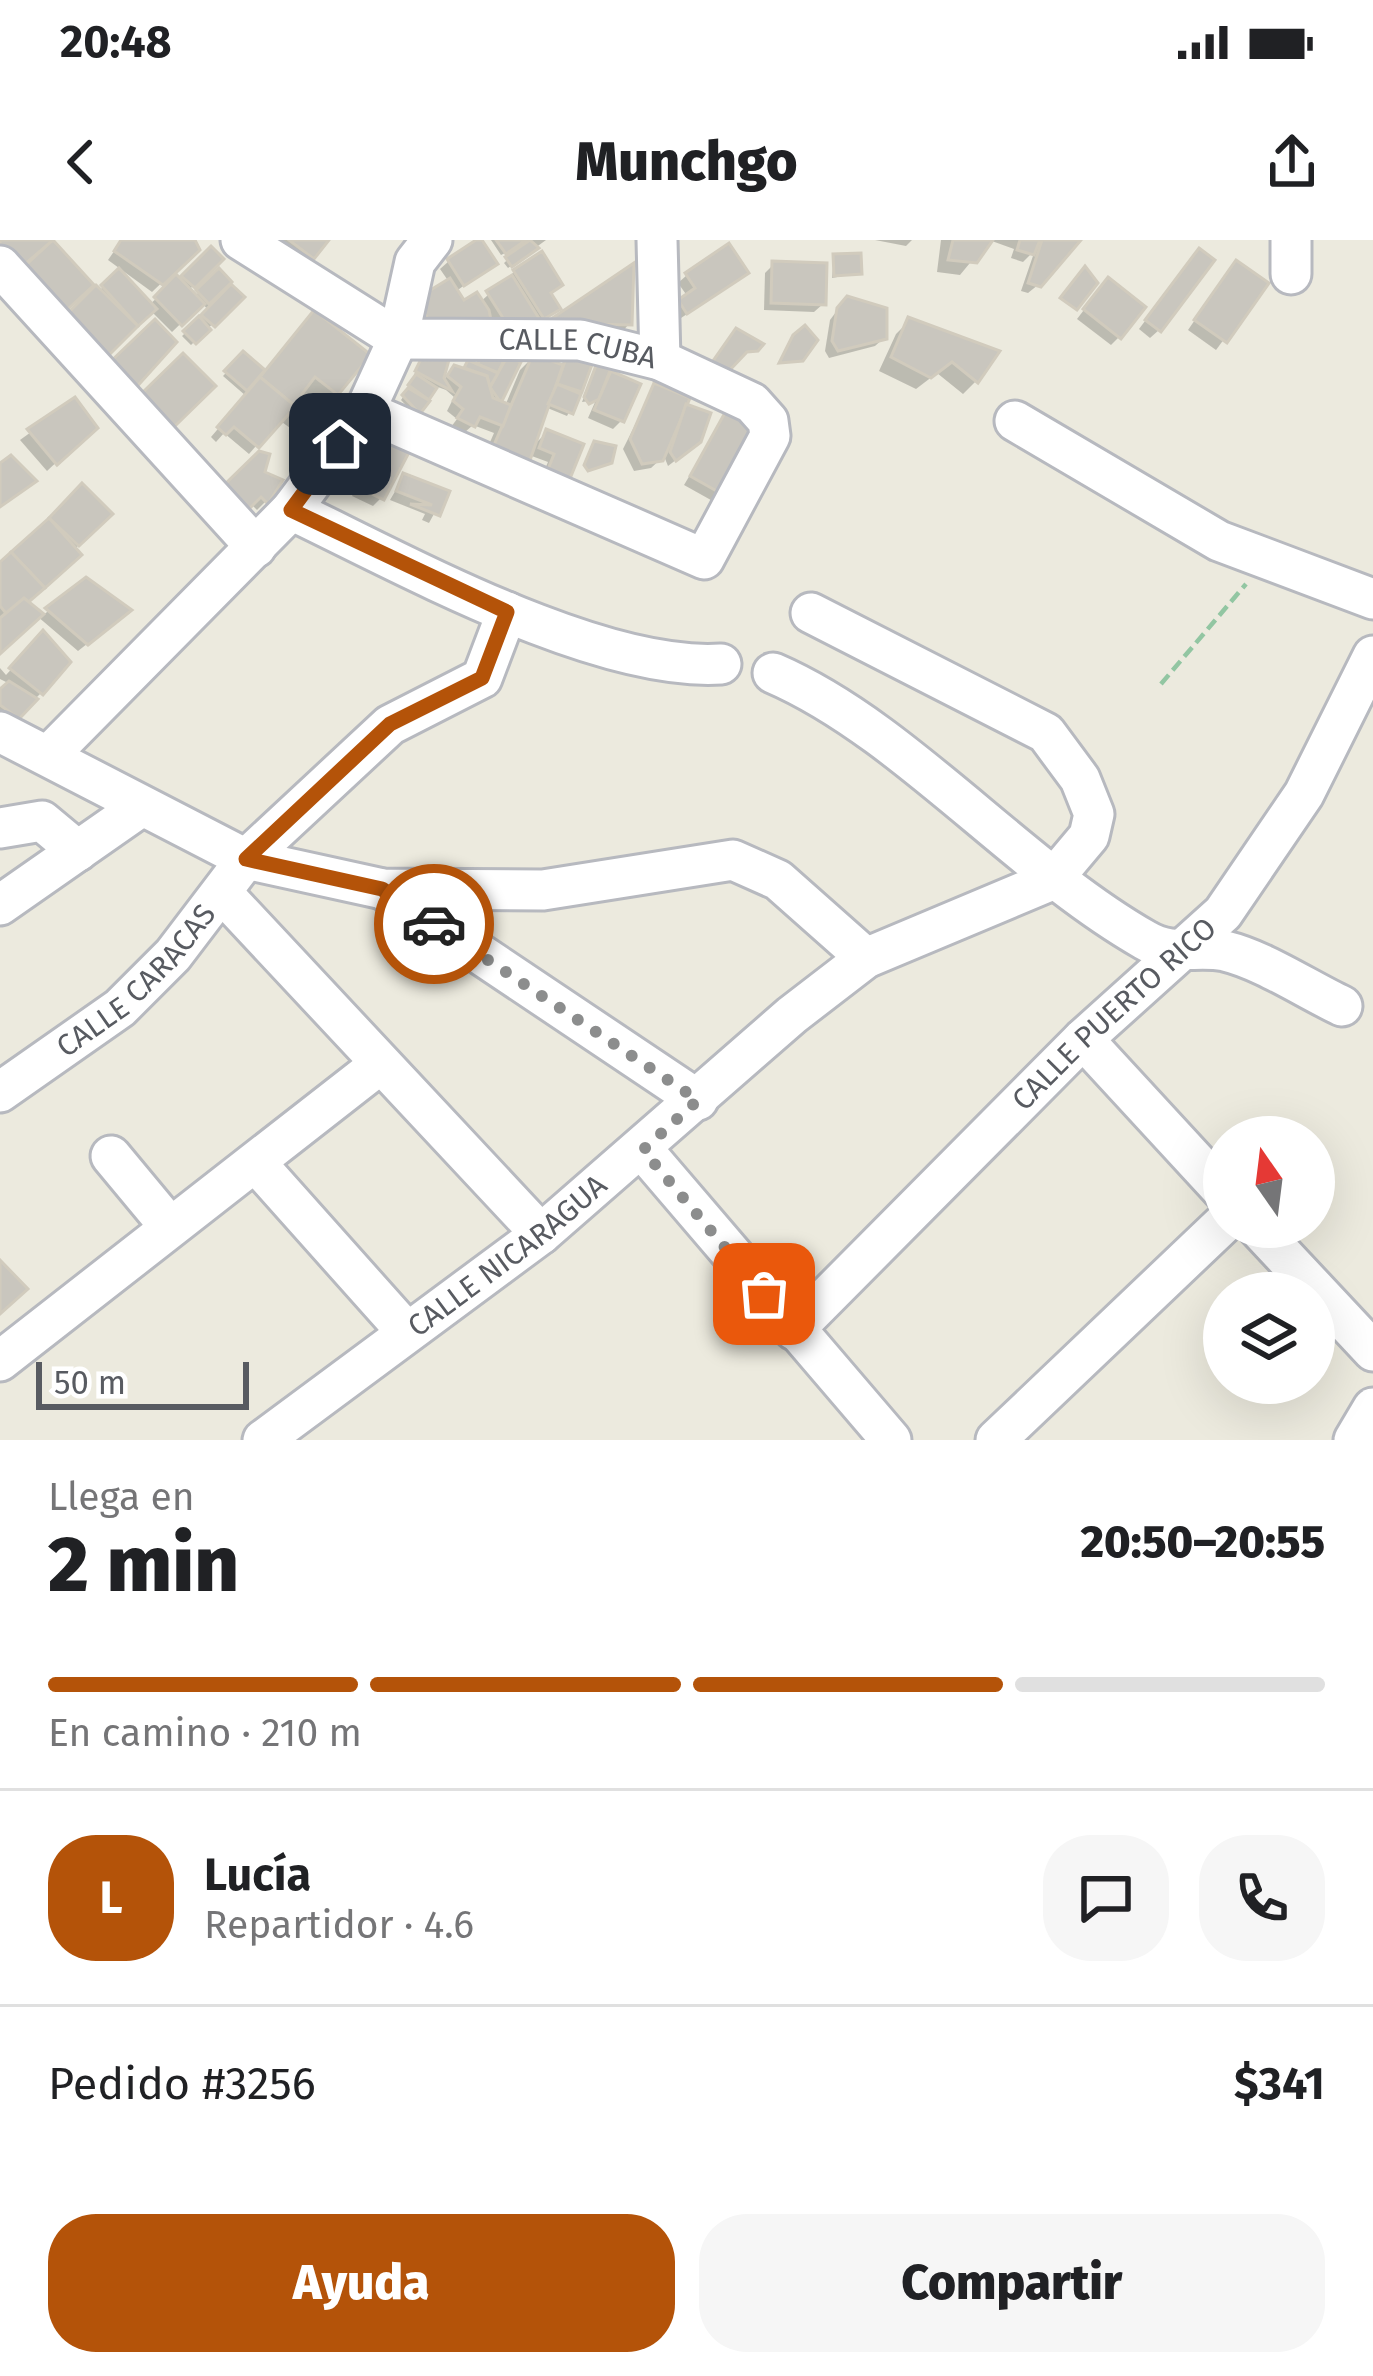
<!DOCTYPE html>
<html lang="es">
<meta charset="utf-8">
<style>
:root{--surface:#fff;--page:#f6f6f6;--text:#202124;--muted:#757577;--line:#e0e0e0;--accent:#b45309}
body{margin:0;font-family:"Fira Sans",sans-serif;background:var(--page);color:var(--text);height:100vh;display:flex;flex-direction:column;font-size:45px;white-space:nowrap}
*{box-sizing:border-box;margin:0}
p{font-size:39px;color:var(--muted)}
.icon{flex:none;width:66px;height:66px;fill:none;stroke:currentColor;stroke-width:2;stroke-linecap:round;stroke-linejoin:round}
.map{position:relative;height:1200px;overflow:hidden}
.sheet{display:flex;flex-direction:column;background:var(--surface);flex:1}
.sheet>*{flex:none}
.needle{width:78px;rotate:346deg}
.buttons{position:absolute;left:1203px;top:876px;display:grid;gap:24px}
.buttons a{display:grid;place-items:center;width:132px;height:132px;border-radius:50%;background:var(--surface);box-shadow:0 12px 48px #0002;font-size:60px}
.scale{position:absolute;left:36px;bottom:30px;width:213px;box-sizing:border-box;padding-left:12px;border:6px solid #585b61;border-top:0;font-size:33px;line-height:42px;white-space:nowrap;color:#585b61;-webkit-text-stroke:9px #fff;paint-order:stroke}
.pin{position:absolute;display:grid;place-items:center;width:102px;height:102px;color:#fff;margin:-51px;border-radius:24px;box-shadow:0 6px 18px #0006}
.courier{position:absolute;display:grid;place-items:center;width:120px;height:120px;margin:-60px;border:9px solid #b45309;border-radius:50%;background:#fff;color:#222;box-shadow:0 3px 15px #0007}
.summary em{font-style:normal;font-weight:800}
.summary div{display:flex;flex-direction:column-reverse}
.summary{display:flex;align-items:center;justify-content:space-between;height:204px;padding:0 48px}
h1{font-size:78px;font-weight:800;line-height:90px}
.bar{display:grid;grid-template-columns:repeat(4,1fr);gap:18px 12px;align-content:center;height:144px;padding:0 48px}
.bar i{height:15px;border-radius:9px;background:var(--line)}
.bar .selected{background:var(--accent)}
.bar p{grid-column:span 4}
.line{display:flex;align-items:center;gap:30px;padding:0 48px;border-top:3px solid var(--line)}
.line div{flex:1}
.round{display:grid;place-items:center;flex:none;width:126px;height:126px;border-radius:48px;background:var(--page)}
.primary-button{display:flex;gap:24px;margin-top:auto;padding:24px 48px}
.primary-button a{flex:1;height:138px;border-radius:48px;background:var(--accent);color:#fff;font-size:48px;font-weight:800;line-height:138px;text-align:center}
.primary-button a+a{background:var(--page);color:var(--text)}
.status{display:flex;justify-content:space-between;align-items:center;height:84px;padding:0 60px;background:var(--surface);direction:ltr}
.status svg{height:33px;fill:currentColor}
header{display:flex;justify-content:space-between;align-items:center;height:156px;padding:0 48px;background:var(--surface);font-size:54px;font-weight:800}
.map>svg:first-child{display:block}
.shadow{fill:#0003}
.building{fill:#c9c6be;stroke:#d1cbbd;stroke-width:3}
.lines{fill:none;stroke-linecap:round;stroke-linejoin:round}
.minor-casing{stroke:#b7b9bf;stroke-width:45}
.path{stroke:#92c6a2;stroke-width:4.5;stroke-dasharray:12 6;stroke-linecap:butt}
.minor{stroke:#fff;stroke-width:39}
.done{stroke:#8c8d8d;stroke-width:12;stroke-dasharray:0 21.6}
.route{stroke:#b45309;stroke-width:15}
.labels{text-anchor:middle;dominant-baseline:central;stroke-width:9;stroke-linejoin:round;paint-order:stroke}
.street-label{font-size:30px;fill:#585b61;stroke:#fff}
</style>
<div class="status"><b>20:48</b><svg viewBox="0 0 49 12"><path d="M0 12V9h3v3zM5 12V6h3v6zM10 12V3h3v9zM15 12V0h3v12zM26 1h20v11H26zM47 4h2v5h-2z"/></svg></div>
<header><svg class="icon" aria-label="back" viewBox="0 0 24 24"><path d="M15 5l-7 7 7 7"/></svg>Munchgo<svg class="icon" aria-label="share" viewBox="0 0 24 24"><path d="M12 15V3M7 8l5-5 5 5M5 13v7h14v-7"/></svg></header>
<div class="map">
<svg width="1373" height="1200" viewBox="0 0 1373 1200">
<rect width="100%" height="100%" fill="#eceade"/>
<!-- shadow -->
<g class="shadow">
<path d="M122 0H185L196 10 152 52 108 20Z"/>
<path d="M275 0H325L303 25Z"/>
<path d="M491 0H546L508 28 504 23 526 3 501 15Z"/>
<path d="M875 0H912L906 6Z"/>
<path d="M941 0H1077L1054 32 1028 53 1021 51 1035 10 1023 22 1011 18 1014 9 989 0 960 35 937 32Z"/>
<path d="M53 4 100 50 119 32 149 65 211 10 219 19 188 51 194 57 219 33 240 57 191 105 182 96 209 71 202 63 172 92 151 71 94 126 56 89 89 52Z"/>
<path d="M834 17 859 33 832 38Z"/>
<path d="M1191 20 1159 90 1150 98 1139 89Z"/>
<path d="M449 21 494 24 455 52 463 65 479 63 514 32 549 55 557 68 535 85 426 97 417 65 449 42 440 29Z"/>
<path d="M773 25 823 64 814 72 764 70 765 33Z"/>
<path d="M631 29 629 84 621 93 546 85Z"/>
<path d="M1228 32 1265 44 1216 110 1188 90Z"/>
<path d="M687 35 737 41 678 80 671 71 688 57 678 43Z"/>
<path d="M1100 49 1119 97 1111 105 1077 79Z"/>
<path d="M839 68 884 98 875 106 829 118 825 111 830 80Z"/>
<path d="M909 81 976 141 963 154 937 133 916 149 879 131 896 94Z"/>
<path d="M570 113 580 151 567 176 545 167 531 208 547 192 580 205 538 245 548 222 529 215 480 225 494 193 473 185 464 193 451 187 457 179 447 171 454 157 446 150 435 146 415 175 401 160 417 137 414 135 421 120 446 119 439 144 455 128 477 127 486 116 516 124 498 163 505 166 520 130 533 117 559 127Z"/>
<path d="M243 115 264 133 367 116 319 171 320 187 307 200 279 180 249 214 224 193 216 202 211 197 246 156 223 136Z"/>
<path d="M595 130 601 145 612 135 621 181 613 189 588 178 596 160 582 162Z"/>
<path d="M654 147 708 174 689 210 668 226 664 216 651 228 634 231 623 209Z"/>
<path d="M74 161 94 187 47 231 20 200Z"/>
<path d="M727 173 718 264 684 245Z"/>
<path d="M383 197 381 258 373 266 352 256Z"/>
<path d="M261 234 274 253 257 270 251 264Z"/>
<path d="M404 236 446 252 429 283 422 280 425 274 390 260Z"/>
<path d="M82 247 108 274 25 362 42 376 86 341 120 378 78 411 37 376 0 411V325Z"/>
<path d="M43 395 41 453 14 480 0 470V453L10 444 0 439V428L6 435Z"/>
</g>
<!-- building -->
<g class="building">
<path d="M0 0H53L17 31 0 13Z"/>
<path d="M53 0 94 45 58 78 17 33Z"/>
<path d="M121 0H195L200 10 163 45 114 11Z"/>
<path d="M289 0H329L314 19Z"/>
<path d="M476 0H482L498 24 464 46 447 19Z"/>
<path d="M496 0H526L506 14Z"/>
<path d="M530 0 539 8 512 27 505 17Z"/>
<path d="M953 0H993L977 23 948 20Z"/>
<path d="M1020 0H1040L1034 15 1017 10Z"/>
<path d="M1042 0H1081L1041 47 1028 43Z"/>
<path d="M729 3 749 33 687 74 678 60 695 48 685 33Z"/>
<path d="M211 6 224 19 195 48 181 36Z"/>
<path d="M1199 8 1215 20 1161 92 1145 80Z"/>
<path d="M542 11 563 45 551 53 561 69 544 79 513 30Z"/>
<path d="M861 13 862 34 834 36 833 14Z"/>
<path d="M1236 20 1269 43 1227 103 1194 80Z"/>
<path d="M772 21 827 23 826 65 771 63Z"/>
<path d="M634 23 632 85 545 83Z"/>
<path d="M1085 26 1098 43 1077 70 1060 58Z"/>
<path d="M119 28 157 69 138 86 101 45Z"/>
<path d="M219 28 232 42 209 64 196 50Z"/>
<path d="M176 34 205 64 182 86 154 57Z"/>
<path d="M512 35 540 80 510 89 486 51Z"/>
<path d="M1108 37 1146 67 1121 99 1083 69Z"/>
<path d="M450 38 464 60 477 52 489 70 491 80 462 98 434 89 425 74 424 54Z"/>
<path d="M231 44 245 57 215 87 201 75Z"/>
<path d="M96 45 138 86 104 120 62 79Z"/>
<path d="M847 56 887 68V99L838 111 832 101 837 68Z"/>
<path d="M314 70 371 115 338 155 315 137 302 154 332 177 322 189 260 137Z"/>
<path d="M199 76 211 90 196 104 183 91Z"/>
<path d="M908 77 1000 111 978 143 952 122 931 138 891 117Z"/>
<path d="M155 79 177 102 132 152 106 126Z"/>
<path d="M805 85 818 100 803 121 779 123 793 95Z"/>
<path d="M736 88 764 104 758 111 747 112 728 132 713 121Z"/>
<path d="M569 110 594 119 582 152 557 144Z"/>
<path d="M243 111 265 130 247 151 224 131Z"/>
<path d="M183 113 216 146 174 187 141 154Z"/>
<path d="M424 113 450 116 444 138 452 151 415 131Z"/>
<path d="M485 113 507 114 498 133 477 124Z"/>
<path d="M533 114 563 125 528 226 491 212Z"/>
<path d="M507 117 521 122 501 163 490 147Z"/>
<path d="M468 120 498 133 490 147 487 136 464 128Z"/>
<path d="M597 123 611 128 599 159 589 164 584 157Z"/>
<path d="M454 125 487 136 493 158 511 165 503 186 480 177 475 187 457 178 463 169 453 161 461 147 447 136Z"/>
<path d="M611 131 641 144 624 182 594 170Z"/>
<path d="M416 134 437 148 429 160 408 145Z"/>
<path d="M260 137 306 175 299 183 289 174 259 208 234 187 226 195 217 187Z"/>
<path d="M654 143 690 158 663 221 642 224 630 199Z"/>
<path d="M557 144 581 154 573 174 548 164Z"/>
<path d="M408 148 430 161 420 174 402 155Z"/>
<path d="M75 157 98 188 57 225 27 189Z"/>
<path d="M686 164 711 173 701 202 676 221 670 212Z"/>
<path d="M727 169 765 191 729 258 690 236Z"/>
<path d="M390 185 416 199 384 260 358 247Z"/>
<path d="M546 189 584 204 567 246 545 237 554 214 539 208Z"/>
<path d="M594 201 616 206 612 223 588 231 584 225Z"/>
<path d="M259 211 270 214 265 232 283 240 268 264 261 257 246 272 221 248Z"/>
<path d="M11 215 37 241 0 267V223Z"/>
<path d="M403 233 450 251 440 276 410 264 432 265 396 251Z"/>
<path d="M82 243 113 274 79 306 49 278Z"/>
<path d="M49 278 82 315 45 348 11 312Z"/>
<path d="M11 312 45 348 10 378 0 366V322Z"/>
<path d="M86 337 132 370 88 405 45 368Z"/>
<path d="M24 358 44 374 0 414V378Z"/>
<path d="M43 390 71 422 43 455 9 428Z"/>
<path d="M9 441 38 459 19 479 0 465V449Z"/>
<path d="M0 1020 28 1049 0 1074Z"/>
</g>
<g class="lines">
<!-- minor casing -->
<g class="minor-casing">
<g id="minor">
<path id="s1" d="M241 0 398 99 580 100 660 120 752 163 768 181 770 196 704 319 365 171"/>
<path d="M657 0 660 120"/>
<path d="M1291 0V34"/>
<path d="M0 26 256 307"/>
<path d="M1015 181 1219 301 1373 359"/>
<path d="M291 270C404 324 598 432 721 424"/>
<path d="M773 433C903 489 1017 627 1145 700 1173 717 1196 705 1225 711 1263 720 1306 749 1342 766"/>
<path d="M0 492 246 619 383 649 543 650 733 620 778 640 866 718"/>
<path d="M50 514 291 270 365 171 398 99 415 22 432 0"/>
<path d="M0 588 42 581 78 611"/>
<path d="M383 649 698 860"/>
<path d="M223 654 541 994"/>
<path d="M0 665 139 568"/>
<path d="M1083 799 1224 952"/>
<path id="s2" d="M0 852 120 768 173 715 246 619 390 485 482 438 507 372"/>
<path d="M643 910 891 1200"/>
<path d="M111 916 170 987"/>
<path d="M256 923 405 1090"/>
<path d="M1257 987 1373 1111"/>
<path id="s3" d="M794 1090 1083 799 1223 673 1304 554 1373 416"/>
<path d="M0 1121 379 825"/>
<path id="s4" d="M263 1200 541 994 792 775 866 718 1052 640 1089 596 1094 574 1080 539 1046 493 811 373"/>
<path d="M996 1200 1224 983"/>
<path d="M1354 1200 1373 1168"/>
</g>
</g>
<!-- path -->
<path class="path" d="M1161 444 1246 344"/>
<!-- minor -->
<use href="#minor" class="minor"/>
</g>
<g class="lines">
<!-- done -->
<path class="done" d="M434 684 698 860 643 910 764 1054"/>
<!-- route -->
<path class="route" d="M340 204 291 270 507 372 482 438 390 484 246 619 382 649 434 684"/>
</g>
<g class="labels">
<!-- street labels -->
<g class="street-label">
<text stroke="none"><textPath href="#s1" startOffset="366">CALLE CUBA</textPath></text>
<text stroke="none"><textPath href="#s2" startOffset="177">CALLE CARACAS</textPath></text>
<text stroke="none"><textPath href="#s3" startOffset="450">CALLE PUERTO RICO</textPath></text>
<text stroke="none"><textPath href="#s4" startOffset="306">CALLE NICARAGUA</textPath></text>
</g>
</g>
</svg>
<div class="buttons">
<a><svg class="needle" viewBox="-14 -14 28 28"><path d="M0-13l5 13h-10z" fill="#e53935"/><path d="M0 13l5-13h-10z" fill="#757577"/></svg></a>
<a><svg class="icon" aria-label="layers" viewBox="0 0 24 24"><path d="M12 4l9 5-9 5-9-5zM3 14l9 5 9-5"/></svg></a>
</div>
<div class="scale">50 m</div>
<div class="pin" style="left:764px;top:1054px;background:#ea580c"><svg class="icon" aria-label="bag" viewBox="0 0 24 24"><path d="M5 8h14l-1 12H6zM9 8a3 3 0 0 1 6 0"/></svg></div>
<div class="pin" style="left:340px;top:204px;background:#1f2937"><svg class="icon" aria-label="home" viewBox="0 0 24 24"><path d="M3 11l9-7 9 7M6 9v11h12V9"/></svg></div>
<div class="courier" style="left:434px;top:684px"><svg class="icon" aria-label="car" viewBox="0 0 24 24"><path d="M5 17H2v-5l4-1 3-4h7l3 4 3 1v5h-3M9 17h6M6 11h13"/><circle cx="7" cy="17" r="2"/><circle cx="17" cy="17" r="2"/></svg></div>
</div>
<section class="sheet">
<div class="summary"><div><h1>2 min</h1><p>Llega en</p></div><em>20:50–20:55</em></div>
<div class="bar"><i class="selected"></i><i class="selected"></i><i class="selected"></i><i></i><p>En camino · 210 m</p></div>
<div class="line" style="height:216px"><b class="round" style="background:var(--accent);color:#fff">L</b><div><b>Lucía</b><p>Repartidor · 4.6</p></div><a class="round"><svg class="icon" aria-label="chat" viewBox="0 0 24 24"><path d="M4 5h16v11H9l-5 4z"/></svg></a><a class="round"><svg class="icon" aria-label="phone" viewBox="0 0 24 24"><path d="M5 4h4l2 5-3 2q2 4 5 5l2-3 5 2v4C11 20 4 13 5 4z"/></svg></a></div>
<div class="line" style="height:156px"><div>Pedido #3256</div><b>$341</b></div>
<div class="primary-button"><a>Ayuda</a><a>Compartir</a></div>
</section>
